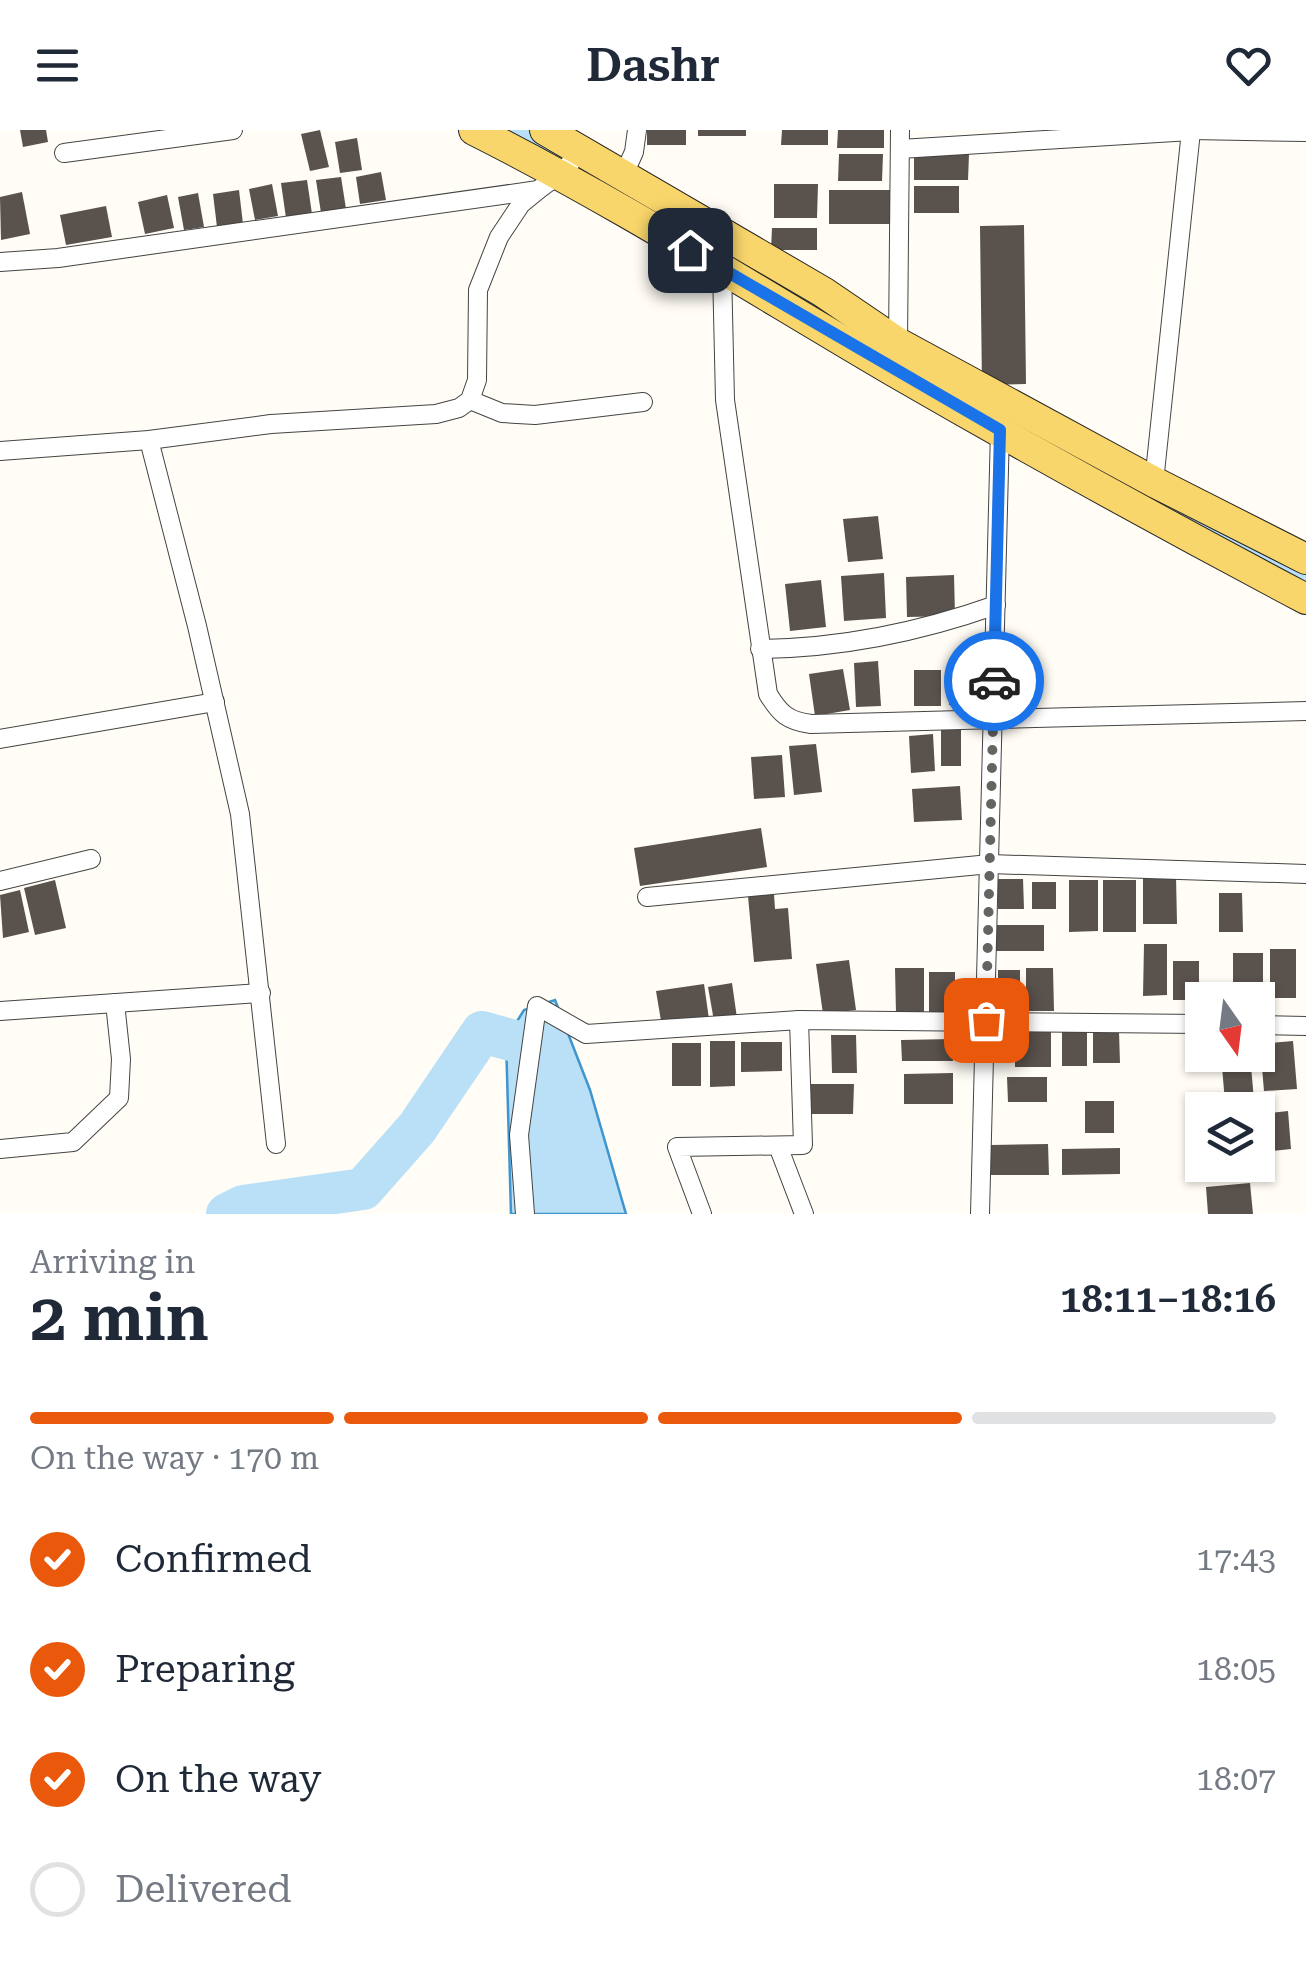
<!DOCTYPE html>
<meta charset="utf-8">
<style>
:root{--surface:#fff;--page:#f6f6f7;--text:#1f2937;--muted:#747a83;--line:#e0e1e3;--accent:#ea580c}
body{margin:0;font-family:"Roboto Serif",serif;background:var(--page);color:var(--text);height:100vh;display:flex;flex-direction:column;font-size:38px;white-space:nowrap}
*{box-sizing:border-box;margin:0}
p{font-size:32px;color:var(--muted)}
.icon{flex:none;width:55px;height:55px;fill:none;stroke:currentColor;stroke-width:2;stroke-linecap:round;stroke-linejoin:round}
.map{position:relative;height:1084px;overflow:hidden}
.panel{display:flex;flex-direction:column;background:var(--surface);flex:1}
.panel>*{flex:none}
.needle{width:65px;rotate:166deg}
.fabs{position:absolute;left:1185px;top:852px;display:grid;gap:20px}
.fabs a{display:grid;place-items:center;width:90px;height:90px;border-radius:0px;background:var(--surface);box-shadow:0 2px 8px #0004;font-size:50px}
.pin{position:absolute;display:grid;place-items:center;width:85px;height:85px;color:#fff;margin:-42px;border-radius:20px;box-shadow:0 5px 15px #0006}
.courier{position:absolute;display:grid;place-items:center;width:100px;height:100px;margin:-50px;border:8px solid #1a73e8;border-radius:50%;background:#fff;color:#222;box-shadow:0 2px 12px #0007}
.summary em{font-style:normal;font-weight:600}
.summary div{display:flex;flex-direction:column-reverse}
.summary{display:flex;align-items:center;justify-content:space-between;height:170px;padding:0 30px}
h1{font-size:65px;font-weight:600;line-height:75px}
.bar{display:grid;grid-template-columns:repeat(4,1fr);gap:15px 10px;align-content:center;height:120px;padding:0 30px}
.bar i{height:12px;border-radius:8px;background:var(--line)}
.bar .current{background:var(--accent)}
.bar p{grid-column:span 4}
ol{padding:0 30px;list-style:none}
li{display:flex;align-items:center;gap:30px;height:110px}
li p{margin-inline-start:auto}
li .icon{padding:10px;border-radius:50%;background:var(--accent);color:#fff;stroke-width:4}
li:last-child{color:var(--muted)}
li i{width:55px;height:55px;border:5px solid var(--line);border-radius:50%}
header{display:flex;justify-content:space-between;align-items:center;height:130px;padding:0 30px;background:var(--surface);font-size:45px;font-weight:600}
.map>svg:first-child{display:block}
.water{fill:#b9e0f7;stroke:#3f96cf;stroke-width:2.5}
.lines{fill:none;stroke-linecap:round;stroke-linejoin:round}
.canal{stroke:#b9e0f7;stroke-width:25}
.river{stroke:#b9e0f7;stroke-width:42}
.building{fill:#5a524d}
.street-casing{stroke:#444;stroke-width:20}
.primary-casing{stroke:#222;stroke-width:32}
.street{stroke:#fff;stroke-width:18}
.primary{stroke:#f9d66b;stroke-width:30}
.done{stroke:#646461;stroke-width:10;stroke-dasharray:0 18}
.route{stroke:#1a73e8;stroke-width:12}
</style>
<header><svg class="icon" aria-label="menu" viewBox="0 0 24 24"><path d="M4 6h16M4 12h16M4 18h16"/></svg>Dashr<svg class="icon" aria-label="heart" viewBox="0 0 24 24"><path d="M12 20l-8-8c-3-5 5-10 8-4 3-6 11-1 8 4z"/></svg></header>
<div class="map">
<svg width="1306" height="1084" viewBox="0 0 1306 1084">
<rect width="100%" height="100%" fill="#fffdf5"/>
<!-- water -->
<path class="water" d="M555 870 590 960 626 1084H511L506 909 524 880Z"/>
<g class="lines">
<!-- canal -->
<g class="canal">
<path d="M512 0 584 39"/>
<path d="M718 116 793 165 868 207"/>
<path d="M1187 384 1306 448"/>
</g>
<!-- river -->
<path class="river" d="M227 1084 243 1076 363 1059 417 998 482 902 529 915 535 946"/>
</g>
<!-- building -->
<g class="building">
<path d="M20 0H46L48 12 23 17Z"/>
<path d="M320 0 329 37 310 41 301 4Z"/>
<rect x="647" y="0" width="39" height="15"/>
<rect x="698" y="0" width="48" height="6"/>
<path d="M782 0H828V15H781Z"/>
<path d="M838 0H884V18H837Z"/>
<path d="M357 8 362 40 340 43 335 12Z"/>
<path d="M914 23 969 24 968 50H914Z"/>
<path d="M839 24H883L882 51H838Z"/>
<path d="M381 42 386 70 360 74 356 47Z"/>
<path d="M341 47 346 79 321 83 316 50Z"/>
<path d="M307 50 312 84 286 88 281 53Z"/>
<path d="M272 54 278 86 255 90 249 59Z"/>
<path d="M774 54H818L817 88H774Z"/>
<rect x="914" y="56" width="45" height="27"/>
<path d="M239 60 243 94 217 97 213 64Z"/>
<rect x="829" y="60" width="62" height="34"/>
<path d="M22 62 30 104 1 110 0 67Z"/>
<path d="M198 63 204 97 184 100 178 67Z"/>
<path d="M167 65 174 98 145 104 138 72Z"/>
<path d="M106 76 112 107 66 115 60 85Z"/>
<path d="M1024 95 1026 254 982 255 980 96Z"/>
<path d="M772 98H817V120H771Z"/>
<path d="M878 386 883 429 848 432 843 389Z"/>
<path d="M884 443 886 488 844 491 841 446Z"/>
<path d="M954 445 955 486 907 487 906 447Z"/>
<path d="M821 450 826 497 790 501 785 454Z"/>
<path d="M878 531 881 576 856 577 854 533Z"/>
<path d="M949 538H974L973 575H949Z"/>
<path d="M843 539 850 580 815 586 809 544Z"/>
<rect x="914" y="540" width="27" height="36"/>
<rect x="941" y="600" width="20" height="36"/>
<path d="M933 604 935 641 911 643 909 606Z"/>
<path d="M816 614 822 662 794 665 789 616Z"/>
<path d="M782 625 785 667 754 669 751 627Z"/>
<path d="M960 656 962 690 914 692 912 659Z"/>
<path d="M761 698 767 737 640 756 634 718Z"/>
<path d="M1143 746H1176L1177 794H1143Z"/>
<path d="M998 749H1023L1024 779H998Z"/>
<path d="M55 750 66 798 35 805 24 758Z"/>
<path d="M1069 750H1098V801L1069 802Z"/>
<rect x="1103" y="750" width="33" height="52"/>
<rect x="1032" y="752" width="24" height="27"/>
<path d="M20 760 29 802 3 808 0 765Z"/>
<path d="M1219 763H1242L1243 802H1219Z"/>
<path d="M774 764 775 779 788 778 792 829 754 832 748 766Z"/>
<rect x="996" y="795" width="48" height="26"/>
<path d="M1144 814H1167V865L1143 866Z"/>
<rect x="1270" y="819" width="26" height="49"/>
<path d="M1233 823H1263V874H1258V870H1233Z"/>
<path d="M849 830 856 880 823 884 816 834Z"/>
<rect x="1173" y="831" width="26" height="39"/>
<path d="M895 838H924V882L896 883Z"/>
<path d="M1026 838H1053L1054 881H1026Z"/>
<rect x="998" y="840" width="22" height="30"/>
<path d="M929 842H955V882L929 883Z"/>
<path d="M732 853 737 888 714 891 708 857Z"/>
<path d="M704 854 709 889 662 897 656 861Z"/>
<path d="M1087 901V936H1062V902Z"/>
<rect x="1015" y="902" width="36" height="35"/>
<path d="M1093 902H1119L1120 933H1093Z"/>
<path d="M831 905H856L857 943H832Z"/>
<path d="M953 909V931H902L901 910Z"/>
<path d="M710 911H735V956L710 957Z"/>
<path d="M1293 911 1297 959 1264 961 1260 914Z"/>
<path d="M741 912H782V941L741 942Z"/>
<rect x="672" y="913" width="29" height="43"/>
<path d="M1221 925H1250L1254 970 1225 972Z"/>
<path d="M953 943V974H904V944Z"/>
<path d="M1007 947H1047V972H1008Z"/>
<path d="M811 954H854L853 984H811Z"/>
<rect x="1085" y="971" width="29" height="32"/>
<path d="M1288 981 1291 1019 1263 1022 1260 984Z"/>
<path d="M1048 1014 1049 1045H991V1015Z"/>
<path d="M1120 1018V1044L1062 1045V1019Z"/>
<path d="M1250 1053 1253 1084H1208L1206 1057Z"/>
</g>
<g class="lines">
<!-- street casing -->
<g class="street-casing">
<g id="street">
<path d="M1191 0 1306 2"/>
<path d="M900 19 1191 1 1154 352"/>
<path d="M64 23 233 0"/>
<path d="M624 44 634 22 637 0"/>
<path d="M0 132 58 128 538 60 561 43 582 20"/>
<path d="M722 139 725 270 768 564C780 584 788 591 811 594L1306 581"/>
<path d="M898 213 900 0"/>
<path d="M470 270 502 283 535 285 643 272"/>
<path d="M149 310 197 496 240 684 276 1014"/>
<path d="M0 321 149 310 271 294 436 284 459 278 470 270 477 250 478 160 499 107 521 74 538 60"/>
<path d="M760 519C841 518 920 502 996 475"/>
<path d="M0 609 215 572"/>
<path d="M0 751 91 729"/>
<path d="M647 767 990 734 1306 744"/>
<path d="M0 881 261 863"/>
<path d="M1258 895 1306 896"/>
<path d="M778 1016 804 1084"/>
<path d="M0 1019 73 1012 119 968 121 929 115 873"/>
<path d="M525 1084 519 1005 537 876 586 904 799 890 1202 894"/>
<path d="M702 1084 677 1017 803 1015 799 890"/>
<path d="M980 1084 1000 300"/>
</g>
</g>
<!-- primary casing -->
<g class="primary-casing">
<g id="primary">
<path d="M474 0C619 73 755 160 895 242 1030 320 1168 396 1306 469"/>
<path d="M545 0 823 162 898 213 1154 352 1306 429"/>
</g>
</g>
<!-- street -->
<use href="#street" class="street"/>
<!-- primary -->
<use href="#primary" class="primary"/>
</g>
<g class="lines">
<!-- done -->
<path class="done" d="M986 890 994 551"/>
<!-- route -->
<path class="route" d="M690 120 1000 300 994 551"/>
</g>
</svg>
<div class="fabs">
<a><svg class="needle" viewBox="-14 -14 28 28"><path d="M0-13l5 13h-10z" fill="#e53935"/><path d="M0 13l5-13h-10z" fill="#747a83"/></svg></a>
<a><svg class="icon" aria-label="layers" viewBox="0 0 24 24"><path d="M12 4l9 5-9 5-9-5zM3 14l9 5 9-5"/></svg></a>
</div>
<div class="pin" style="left:986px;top:890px;background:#ea580c"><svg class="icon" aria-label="bag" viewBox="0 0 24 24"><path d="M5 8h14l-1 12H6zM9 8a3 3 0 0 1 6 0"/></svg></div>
<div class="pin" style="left:690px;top:120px;background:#1f2937"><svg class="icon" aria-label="home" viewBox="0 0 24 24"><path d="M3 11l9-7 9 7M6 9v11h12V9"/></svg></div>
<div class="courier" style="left:994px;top:551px"><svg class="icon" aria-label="car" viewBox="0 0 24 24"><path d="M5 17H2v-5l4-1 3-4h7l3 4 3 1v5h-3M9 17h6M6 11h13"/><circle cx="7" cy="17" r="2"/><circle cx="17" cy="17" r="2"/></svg></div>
</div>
<section class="panel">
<div class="summary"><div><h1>2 min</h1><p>Arriving in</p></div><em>18:11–18:16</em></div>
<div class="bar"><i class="current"></i><i class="current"></i><i class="current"></i><i></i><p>On the way · 170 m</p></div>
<ol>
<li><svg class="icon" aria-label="check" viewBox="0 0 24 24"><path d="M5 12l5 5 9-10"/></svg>Confirmed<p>17:43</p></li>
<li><svg class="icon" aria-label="check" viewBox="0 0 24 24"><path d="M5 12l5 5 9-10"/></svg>Preparing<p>18:05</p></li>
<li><svg class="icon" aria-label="check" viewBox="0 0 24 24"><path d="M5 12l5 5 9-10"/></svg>On the way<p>18:07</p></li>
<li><i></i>Delivered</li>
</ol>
</section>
